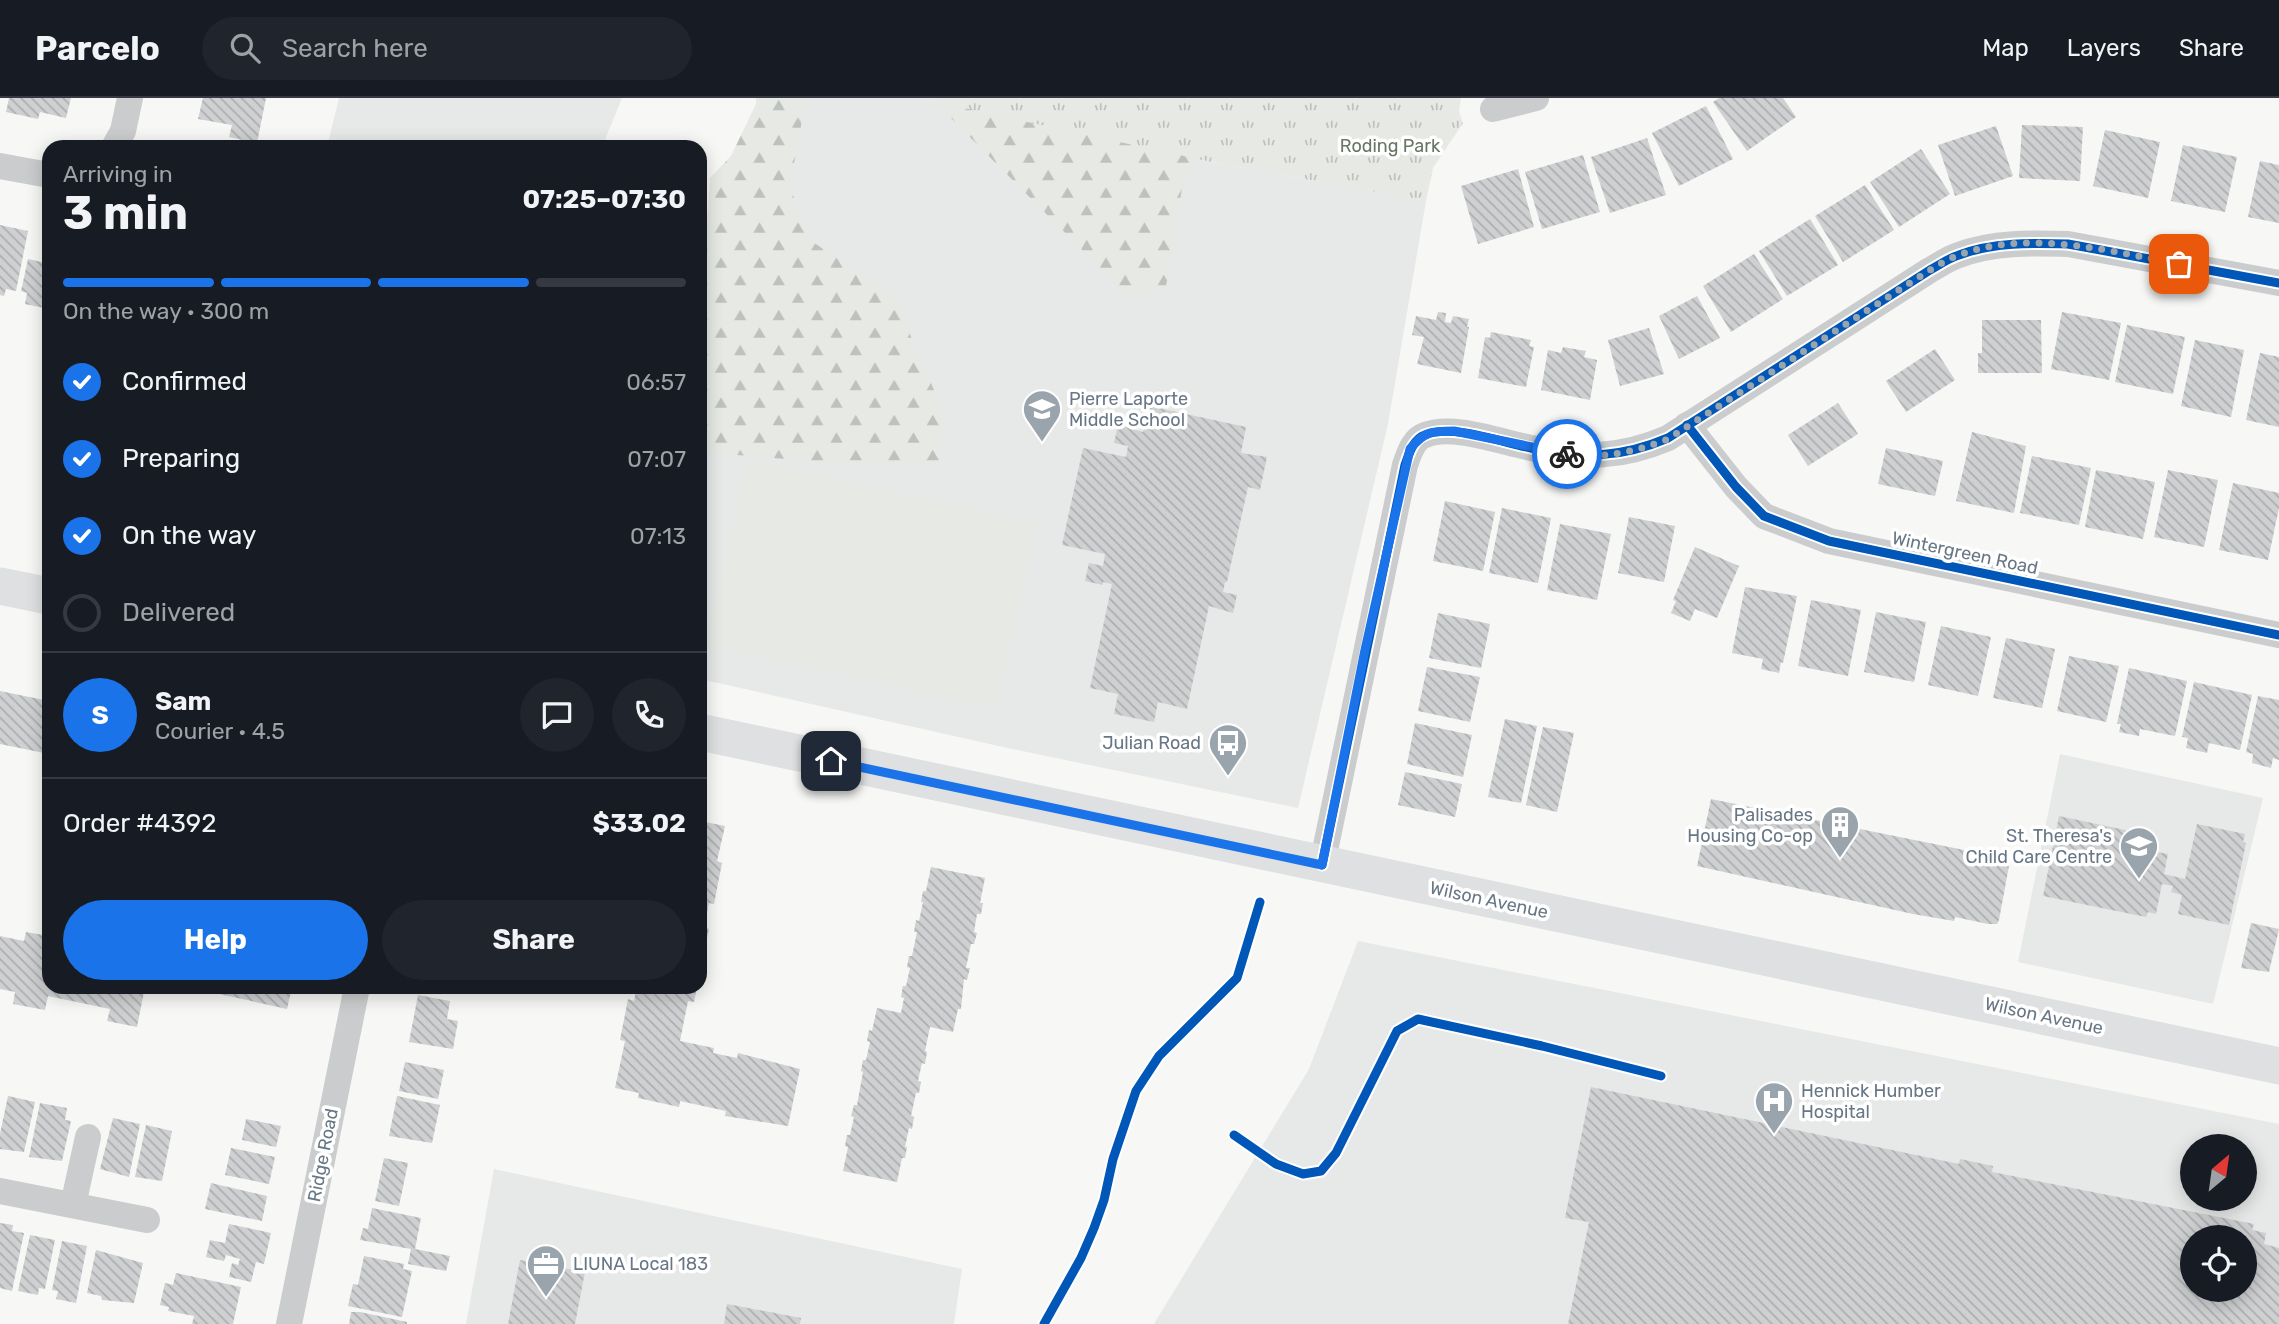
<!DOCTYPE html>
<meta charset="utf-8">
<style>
:root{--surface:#171b24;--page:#20242c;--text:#f1f3f6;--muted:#9ea1a6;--line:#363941;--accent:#1a73e8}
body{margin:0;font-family:Rubik,sans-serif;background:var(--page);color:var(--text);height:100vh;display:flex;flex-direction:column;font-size:26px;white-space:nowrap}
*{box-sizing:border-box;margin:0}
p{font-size:23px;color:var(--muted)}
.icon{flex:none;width:38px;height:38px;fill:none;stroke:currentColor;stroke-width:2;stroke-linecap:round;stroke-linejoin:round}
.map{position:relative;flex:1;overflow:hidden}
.side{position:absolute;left:42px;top:42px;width:665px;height:854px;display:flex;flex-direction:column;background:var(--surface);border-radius:21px;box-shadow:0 4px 18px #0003}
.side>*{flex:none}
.needle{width:46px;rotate:29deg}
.buttons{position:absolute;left:2180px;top:1036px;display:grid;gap:14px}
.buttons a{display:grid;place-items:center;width:77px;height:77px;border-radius:50%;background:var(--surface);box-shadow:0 4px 18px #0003;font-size:35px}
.pin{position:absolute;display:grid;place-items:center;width:60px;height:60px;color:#fff;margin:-30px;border-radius:14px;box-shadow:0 4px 10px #0006}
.courier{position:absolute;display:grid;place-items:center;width:70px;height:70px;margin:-35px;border:5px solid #1a73e8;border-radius:50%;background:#fff;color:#222;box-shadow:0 2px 9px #0007}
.headline em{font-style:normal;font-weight:700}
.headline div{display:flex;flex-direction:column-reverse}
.headline{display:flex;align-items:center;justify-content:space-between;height:119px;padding:0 21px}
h1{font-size:46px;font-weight:700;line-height:52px}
.bar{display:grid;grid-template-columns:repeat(4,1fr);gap:10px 7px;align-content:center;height:84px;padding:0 21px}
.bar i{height:9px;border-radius:5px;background:var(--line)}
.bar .current{background:var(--accent)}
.bar p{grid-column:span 4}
.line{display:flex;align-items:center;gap:18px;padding:0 21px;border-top:2px solid var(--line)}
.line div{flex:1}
.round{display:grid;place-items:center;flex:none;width:74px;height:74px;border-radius:37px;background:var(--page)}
ol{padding:0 21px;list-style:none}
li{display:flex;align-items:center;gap:21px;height:77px}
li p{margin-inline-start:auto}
li .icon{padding:7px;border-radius:50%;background:var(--accent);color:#fff;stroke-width:4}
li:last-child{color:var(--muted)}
li i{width:38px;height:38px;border:4px solid var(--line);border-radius:50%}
.action{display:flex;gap:14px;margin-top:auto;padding:14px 21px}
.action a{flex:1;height:80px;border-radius:42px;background:var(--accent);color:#fff;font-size:28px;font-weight:700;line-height:80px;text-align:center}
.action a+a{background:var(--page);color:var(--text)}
header{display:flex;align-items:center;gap:42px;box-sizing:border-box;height:98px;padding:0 35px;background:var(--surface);border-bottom:2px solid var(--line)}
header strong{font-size:33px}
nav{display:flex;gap:38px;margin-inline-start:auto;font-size:24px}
.search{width:490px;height:63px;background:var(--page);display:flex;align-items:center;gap:18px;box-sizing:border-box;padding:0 24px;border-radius:38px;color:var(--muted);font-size:26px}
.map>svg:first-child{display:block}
.built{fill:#e7e8e8;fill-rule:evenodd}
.green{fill:#e6e9e4}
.forest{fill:url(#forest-firs)}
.park{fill:url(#park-tufts)}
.building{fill:url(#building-back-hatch);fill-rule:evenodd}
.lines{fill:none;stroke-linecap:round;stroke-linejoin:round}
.street{stroke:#cbcccd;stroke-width:26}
.secondary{stroke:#dfe0e1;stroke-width:37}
.cycleway-casing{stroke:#fff;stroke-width:13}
.cycleway{stroke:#0057b8;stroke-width:9}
.done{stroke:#9aa4ad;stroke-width:7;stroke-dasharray:0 12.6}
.route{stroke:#1a73e8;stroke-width:9}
.labels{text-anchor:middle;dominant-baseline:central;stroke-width:7;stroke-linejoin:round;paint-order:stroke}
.park-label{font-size:18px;fill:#667762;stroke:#fff}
.poi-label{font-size:18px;fill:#687785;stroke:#fff;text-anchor:start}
.street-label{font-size:18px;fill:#687785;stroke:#fff}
</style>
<header>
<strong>Parcelo</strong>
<div class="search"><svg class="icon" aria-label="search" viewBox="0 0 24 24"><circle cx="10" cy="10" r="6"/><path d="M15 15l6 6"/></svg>Search here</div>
<nav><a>Map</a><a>Layers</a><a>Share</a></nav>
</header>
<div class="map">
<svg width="2279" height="1226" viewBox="0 0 2279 1226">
<defs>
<pattern id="forest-firs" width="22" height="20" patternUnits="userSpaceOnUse" patternTransform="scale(1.75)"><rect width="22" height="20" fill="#e6e9e4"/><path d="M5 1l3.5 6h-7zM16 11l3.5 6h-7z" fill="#bec2be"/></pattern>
<pattern id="park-tufts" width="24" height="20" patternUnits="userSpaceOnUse" patternTransform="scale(1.75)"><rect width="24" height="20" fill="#e6e9e4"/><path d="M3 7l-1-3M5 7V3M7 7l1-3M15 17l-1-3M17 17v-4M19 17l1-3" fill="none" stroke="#bec2be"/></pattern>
<pattern id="building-back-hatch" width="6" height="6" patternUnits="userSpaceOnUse" patternTransform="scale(1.75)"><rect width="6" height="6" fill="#cfd0d1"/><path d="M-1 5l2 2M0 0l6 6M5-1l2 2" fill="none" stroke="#acaeaf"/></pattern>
</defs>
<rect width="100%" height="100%" fill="#f7f7f6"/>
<!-- built -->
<g class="built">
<path d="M339 0H622L602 49H327Z"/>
<path d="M783 0H918L1216 65 1426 103 1388 326 1298 710 1012 651 700 581V303Z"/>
<path d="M2060 656 2263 700 2213 906 2018 864Z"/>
<path d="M1358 843 2279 1026V1226H1154L1309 971ZM2193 1048H2245V1101H2193ZM2193 1139H2245V1192H2193Z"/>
<path d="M494 1071 962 1171 954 1226H466Z"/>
</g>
<!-- green -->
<path class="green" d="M747 361 1037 425 996 611 706 547Z"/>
<!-- forest -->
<g class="forest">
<path d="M756 0H806L790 88 807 140 894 199 943 313 939 366 834 365 700 354V233L710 80 731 58 756 6Z"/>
<path d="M915 0H1426L1201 57 1184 78 1166 188 1128 198 933 2Z"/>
</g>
<!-- park -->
<path class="park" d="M918 0H1461L1459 14 1463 25 1433 70 1426 103 1216 65Z"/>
<!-- building -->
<g class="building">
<path d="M9 0H71L66 20 40 14 38 21 6 14Z"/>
<path d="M203 0H266L257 45 229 39 232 27 198 21Z"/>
<path d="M1719 0H1783L1796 19 1747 53 1713 4Z"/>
<path d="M1706 8 1733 61 1679 88 1652 35Z"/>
<path d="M2022 27 2083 29 2080 83 2019 80Z"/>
<path d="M1996 28 2013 78 1955 98 1938 47Z"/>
<path d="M2105 32 2160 44 2148 100 2093 88Z"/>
<path d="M1647 40 1666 97 1610 115 1591 59Z"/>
<path d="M2183 47 2237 59 2225 114 2171 103Z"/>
<path d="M1921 51 1950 96 1899 129 1870 84Z"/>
<path d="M1583 57 1600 114 1542 131 1525 74Z"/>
<path d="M2260 63 2279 67V125L2248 119Z"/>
<path d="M1518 71 1534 129 1478 146 1461 88Z"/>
<path d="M1865 87 1894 132 1843 164 1815 118Z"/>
<path d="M1810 121 1838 167 1787 198 1759 153Z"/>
<path d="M0 127 28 133 16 193 6 191 4 198 0 197Z"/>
<path d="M48 154 49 155V211L25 206 27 195 21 193 28 161 46 165Z"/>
<path d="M1754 156 1783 201 1731 234 1703 188Z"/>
<path d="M1697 198 1720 240 1679 261 1659 218Z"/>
<path d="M1438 214 1446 215 1445 224 1451 225 1453 218 1469 221 1467 229H1469L1461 275 1417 266 1424 239 1412 237 1416 218 1436 222Z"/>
<path d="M2062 214 2121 225 2109 282 2051 271Z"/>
<path d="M1982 222H2041L2042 275H1978V255H1982Z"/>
<path d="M2127 227 2185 239 2173 296 2115 284Z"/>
<path d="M1649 230 1664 276 1620 288 1608 242Z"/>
<path d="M1491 234 1531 242 1529 248 1534 249 1526 289 1478 280 1485 239 1490 240Z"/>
<path d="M2195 242 2244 252 2231 319 2181 308Z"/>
<path d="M1563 249 1586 253 1584 259 1597 262 1590 302 1541 292 1548 252 1561 255Z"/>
<path d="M1935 251 1955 282 1906 314 1886 283Z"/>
<path d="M2260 255 2279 259V329L2246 322Z"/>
<path d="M1838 305 1858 336 1808 368 1788 337Z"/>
<path d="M1149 308 1246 329 1241 355 1267 359 1260 392 1248 389 1227 484H1225L1223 494 1237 497 1233 515 1209 508 1187 611 1158 604 1154 624 1114 616 1118 596 1090 590 1112 486 1103 484V487L1085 483 1089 465 1103 468 1105 456 1062 447 1083 350 1126 359 1128 348 1114 345 1118 327 1143 334Z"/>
<path d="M1972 334 2026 348 2014 415 1956 403Z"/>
<path d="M1886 350 1943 363 1935 398 1878 386Z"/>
<path d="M2032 358 2091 370 2079 427 2020 415Z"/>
<path d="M2096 372 2155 384 2143 441 2085 429Z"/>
<path d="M2168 372 2218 382 2204 449 2154 439Z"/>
<path d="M2233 385 2279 395V410L2268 462 2219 452Z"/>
<path d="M1445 403 1495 414 1483 473 1433 463Z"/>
<path d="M1502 410 1551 420 1538 485 1489 475Z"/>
<path d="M1629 419 1675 428 1664 484 1618 475Z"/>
<path d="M1560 426 1611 436 1597 502 1547 492Z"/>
<path d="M1695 449 1739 468 1717 520 1695 511 1690 523 1671 515 1676 503 1673 502Z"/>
<path d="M1745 489 1797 498 1783 565 1781 564 1779 575 1761 571 1763 561 1732 555Z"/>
<path d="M1811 502 1861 512 1848 578 1798 568Z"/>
<path d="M1876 514 1926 524 1914 584 1864 574Z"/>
<path d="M1438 515 1490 526 1481 570 1429 560Z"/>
<path d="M1941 528 1991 539 1978 598 1928 587Z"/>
<path d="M2006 540 2055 551 2042 610 1993 600Z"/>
<path d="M2069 558 2119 568 2106 624 2057 613Z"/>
<path d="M1427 569 1480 579 1470 624 1418 613Z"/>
<path d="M2129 570 2187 583 2175 638 2140 631 2139 638 2119 634 2121 626H2117Z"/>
<path d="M2194 584 2252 597 2240 652 2209 645 2207 655 2186 650 2188 640 2182 639Z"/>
<path d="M0 593 49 603V656L0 646Z"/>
<path d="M2258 598 2279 602V662L2273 660 2271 670 2252 665 2253 656 2246 654Z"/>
<path d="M1505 621 1537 628 1521 705 1488 699Z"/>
<path d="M1415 625 1472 637 1463 679 1407 666Z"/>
<path d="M1543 629 1574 635 1557 714 1526 707Z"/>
<path d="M1405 674 1462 686 1455 719 1398 707Z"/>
<path d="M1711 701 1969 753 1968 757 2009 768 1999 822 1997 826H1988L1955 819 1954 823 1913 816 1697 768Z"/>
<path d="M2059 718 2149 737 2146 752 2168 756 2164 776 2185 781 2197 726 2245 736 2243 744 2246 745 2229 827 2178 816 2182 797 2171 794 2173 788 2162 786 2156 816 2148 814 2146 819 2043 798Z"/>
<path d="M700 723 725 728 717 763 722 765 714 806 709 805 704 829 709 831 701 868Z"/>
<path d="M931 769 985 780 980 805H983L981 816H977L974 834 977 835 974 846H971L966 870H970L967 882 964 881 961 911H958L953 934 930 929 925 953 927 954 925 966 922 965 918 983 921 984 919 995H916L911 1018 914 1019 912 1031 909 1030 905 1049H907L905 1060H902L897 1084 843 1073 848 1049 845 1048 847 1037H850L854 1019 851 1018 854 1007H857L863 974 861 973 863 962H866L870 944 867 943 869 932 872 933 877 910 901 915 904 900 901 899 903 888H906L910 870 907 869 909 858H912L917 834H914L916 822 919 823 923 804H921L923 793H926Z"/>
<path d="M2251 825 2279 831 2269 874 2241 870Z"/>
<path d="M26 834 49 838V889H145L137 929 107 923 110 911 48 898 45 912 13 906 15 894 0 891V838L24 843Z"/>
<path d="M217 889H292L287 911 215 895Z"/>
<path d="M637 889H697L694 904 688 903 680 943 714 950 713 955 737 960 738 955 800 971 788 1028 725 1018 726 1013 680 1003 679 1009 638 1000 639 995 615 990 625 943 620 942 628 901 634 903Z"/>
<path d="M418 897 450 903 447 921 458 923 453 951 409 944Z"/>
<path d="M405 964 444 972 438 1001 399 993Z"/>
<path d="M1591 989 1959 1066 1960 1061 1993 1068 1992 1074 2254 1126 2252 1132 2266 1135 2264 1146 2279 1150V1226H1568L1589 1124 1565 1120ZM2193 1139H2245V1192H2193Z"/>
<path d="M8 998 35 1004 24 1054 0 1051V1036Z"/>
<path d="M397 998 440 1007 432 1045 389 1038Z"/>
<path d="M40 1005 67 1010 65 1022 71 1023 62 1063 29 1059Z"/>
<path d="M113 1020 140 1026 129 1079 100 1071Z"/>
<path d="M246 1021 281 1028 276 1049 242 1042Z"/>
<path d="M146 1027 172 1033 162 1083 135 1079Z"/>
<path d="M231 1050 275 1059 269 1086 225 1077Z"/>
<path d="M384 1060 408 1065 399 1108 375 1103Z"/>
<path d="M211 1085 267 1098 262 1123 205 1111Z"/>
<path d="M372 1110 421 1120 415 1151 450 1158 446 1173 408 1166 411 1151 360 1142 363 1130 368 1131Z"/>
<path d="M0 1125 13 1127 12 1133 24 1135 12 1193 0 1190Z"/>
<path d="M229 1126 271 1135 264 1166 256 1164 251 1184 229 1179 232 1165 238 1167 240 1161 226 1157 224 1163 206 1159 210 1142 225 1145Z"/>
<path d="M30 1137 55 1142 45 1191 39 1190 38 1197 18 1193Z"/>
<path d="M62 1143 87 1148 76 1205 56 1201 58 1193 52 1192Z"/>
<path d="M96 1152 143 1165 134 1205 102 1202 101 1198 87 1195Z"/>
<path d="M364 1158 404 1166 403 1171 412 1173 402 1219 348 1208 353 1186 358 1187Z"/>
<path d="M520 1162 585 1174 575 1226H508Z"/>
<path d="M176 1175 241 1189 233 1226H192L194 1218 168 1213 169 1209 160 1207 165 1185 173 1187Z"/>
<path d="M727 1206 801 1220 800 1226H724Z"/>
<path d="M351 1214H360L407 1224V1226H349Z"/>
</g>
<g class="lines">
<!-- street -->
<g class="street">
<path d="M1493 11 1536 0"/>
<path d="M114 49 123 33 130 0"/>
<path d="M0 68 49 77"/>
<path d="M1687 327 1736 389 1764 418 1829 443 2279 537"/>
<path d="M1322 767 1405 367C1409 356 1413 341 1425 337 1453 325 1506 346 1536 351 1586 360 1621 360 1668 340L1930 172C1939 167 1949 160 1959 157 1993 144 2032 145 2068 146L2279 185"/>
<path d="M0 1093 147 1122"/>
<path d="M73 1107 88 1039"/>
<path d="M289 1226 357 889"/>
</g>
<!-- secondary -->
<g class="secondary">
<path d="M0 488 49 498"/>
<path d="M700 634C1226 748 1753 857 2279 968"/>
</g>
<!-- cycleway casing -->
<g class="cycleway-casing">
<g id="cycleway">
<path d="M1687 327 1736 389 1764 418 1829 443 2279 537"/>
<path d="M1322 767 1405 367C1409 356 1413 341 1425 337 1453 325 1506 346 1536 351 1586 360 1621 360 1668 340L1930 172C1939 167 1949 160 1959 157 1993 144 2032 145 2068 146L2279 185"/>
<path d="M1234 1037 1276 1066 1303 1076 1321 1073 1336 1055 1397 933 1418 921 1542 948 1661 978"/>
<path d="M1044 1226 1081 1160 1094 1130 1104 1102 1113 1061 1136 993 1159 958 1237 880 1260 804"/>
</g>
</g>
<!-- cycleway -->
<use href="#cycleway" class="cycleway"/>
</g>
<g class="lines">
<!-- done -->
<path class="done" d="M1567 356C1603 361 1635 354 1668 341L1930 172C1939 167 1949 160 1959 157 2028 131 2109 153 2179 166"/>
<!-- route -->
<path class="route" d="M831 663 1322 767 1365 552 1410 351C1425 333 1431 333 1454 333L1567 356"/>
</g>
<!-- icons -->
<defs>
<g id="school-pin" transform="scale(2.0125)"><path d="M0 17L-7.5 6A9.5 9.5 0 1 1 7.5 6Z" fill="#9aa4ad" stroke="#fff"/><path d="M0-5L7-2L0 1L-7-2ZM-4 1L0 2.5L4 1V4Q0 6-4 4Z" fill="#fff"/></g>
<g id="bus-pin" transform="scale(2.0125)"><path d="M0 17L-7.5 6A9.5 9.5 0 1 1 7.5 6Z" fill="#9aa4ad" stroke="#fff"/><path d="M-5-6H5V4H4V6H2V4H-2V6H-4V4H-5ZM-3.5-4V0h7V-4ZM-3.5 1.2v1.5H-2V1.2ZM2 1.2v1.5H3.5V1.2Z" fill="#fff"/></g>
<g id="building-pin" transform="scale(2.0125)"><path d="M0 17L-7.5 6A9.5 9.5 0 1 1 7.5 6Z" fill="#9aa4ad" stroke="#fff"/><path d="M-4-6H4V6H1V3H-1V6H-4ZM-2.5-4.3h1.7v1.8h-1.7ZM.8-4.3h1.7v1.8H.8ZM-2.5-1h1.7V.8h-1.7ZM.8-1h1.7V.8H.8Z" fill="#fff"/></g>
<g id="hospital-pin" transform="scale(2.0125)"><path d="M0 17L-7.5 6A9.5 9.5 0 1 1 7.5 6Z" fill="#9aa4ad" stroke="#fff"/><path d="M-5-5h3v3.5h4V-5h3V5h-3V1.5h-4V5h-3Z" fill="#fff"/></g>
<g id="office-pin" transform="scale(2.0125)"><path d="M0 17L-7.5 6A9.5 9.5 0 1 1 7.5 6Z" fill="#9aa4ad" stroke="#fff"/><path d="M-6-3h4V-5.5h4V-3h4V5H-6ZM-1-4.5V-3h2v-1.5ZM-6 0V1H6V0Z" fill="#fff"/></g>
</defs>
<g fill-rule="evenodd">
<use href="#school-pin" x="1042" y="311"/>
<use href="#bus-pin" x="1228" y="645"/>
<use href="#building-pin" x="1840" y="727"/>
<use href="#school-pin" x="2139" y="748"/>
<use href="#hospital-pin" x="1774" y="1003"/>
<use href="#office-pin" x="546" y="1166"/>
</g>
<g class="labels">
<!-- park labels -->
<g class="park-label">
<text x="1390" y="48">Roding Park</text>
</g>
<!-- poi labels -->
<g class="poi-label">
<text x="1069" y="301">Pierre Laporte<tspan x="1069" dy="21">Middle School</tspan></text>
<text x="1201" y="645" text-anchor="end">Julian Road</text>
<text x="1813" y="717" text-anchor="end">Palisades<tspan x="1813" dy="21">Housing Co-op</tspan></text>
<text x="2112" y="738" text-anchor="end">St. Theresa's<tspan x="2112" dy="21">Child Care Centre</tspan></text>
<text x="1801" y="993">Hennick Humber<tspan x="1801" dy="21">Hospital</tspan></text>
<text x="573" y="1166">LIUNA Local 183</text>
</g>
<!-- street labels -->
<g class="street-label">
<text transform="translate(1965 455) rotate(12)">Wintergreen Road</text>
<text transform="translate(1489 802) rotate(12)">Wilson Avenue</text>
<text transform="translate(2044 918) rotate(12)">Wilson Avenue</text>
<text transform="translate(323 1057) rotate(-79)">Ridge Road</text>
</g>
</g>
</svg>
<div class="buttons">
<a><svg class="needle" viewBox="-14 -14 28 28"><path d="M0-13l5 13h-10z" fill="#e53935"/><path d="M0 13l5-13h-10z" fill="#9ea1a6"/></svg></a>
<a><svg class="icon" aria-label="locate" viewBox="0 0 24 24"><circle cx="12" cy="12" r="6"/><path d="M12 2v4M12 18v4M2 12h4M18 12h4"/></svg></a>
</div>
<div class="pin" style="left:2179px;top:166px;background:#ea580c"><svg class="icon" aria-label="bag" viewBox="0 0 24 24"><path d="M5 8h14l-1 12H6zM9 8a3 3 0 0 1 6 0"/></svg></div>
<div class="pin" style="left:831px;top:663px;background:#1f2937"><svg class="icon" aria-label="home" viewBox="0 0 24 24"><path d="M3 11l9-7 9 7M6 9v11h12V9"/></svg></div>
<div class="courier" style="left:1567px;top:356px"><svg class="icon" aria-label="bike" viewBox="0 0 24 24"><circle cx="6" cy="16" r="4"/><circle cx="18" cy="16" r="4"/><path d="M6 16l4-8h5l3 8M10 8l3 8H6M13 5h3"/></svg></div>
<section class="side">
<div class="headline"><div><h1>3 min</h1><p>Arriving in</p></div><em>07:25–07:30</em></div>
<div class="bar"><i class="current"></i><i class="current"></i><i class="current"></i><i></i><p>On the way · 300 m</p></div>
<ol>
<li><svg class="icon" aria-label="check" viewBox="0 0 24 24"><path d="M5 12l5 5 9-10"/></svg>Confirmed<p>06:57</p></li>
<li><svg class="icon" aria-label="check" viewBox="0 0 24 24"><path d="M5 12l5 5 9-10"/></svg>Preparing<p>07:07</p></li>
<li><svg class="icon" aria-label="check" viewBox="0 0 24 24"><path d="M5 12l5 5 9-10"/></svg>On the way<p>07:13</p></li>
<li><i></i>Delivered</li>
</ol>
<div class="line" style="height:126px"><b class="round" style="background:var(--accent);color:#fff">S</b><div><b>Sam</b><p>Courier · 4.5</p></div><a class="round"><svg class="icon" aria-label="chat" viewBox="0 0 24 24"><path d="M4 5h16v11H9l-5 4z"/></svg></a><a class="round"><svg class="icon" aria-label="phone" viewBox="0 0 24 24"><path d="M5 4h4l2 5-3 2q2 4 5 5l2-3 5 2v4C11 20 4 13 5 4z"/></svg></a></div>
<div class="line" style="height:91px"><div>Order #4392</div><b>$33.02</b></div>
<div class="action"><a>Help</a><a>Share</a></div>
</section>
</div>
